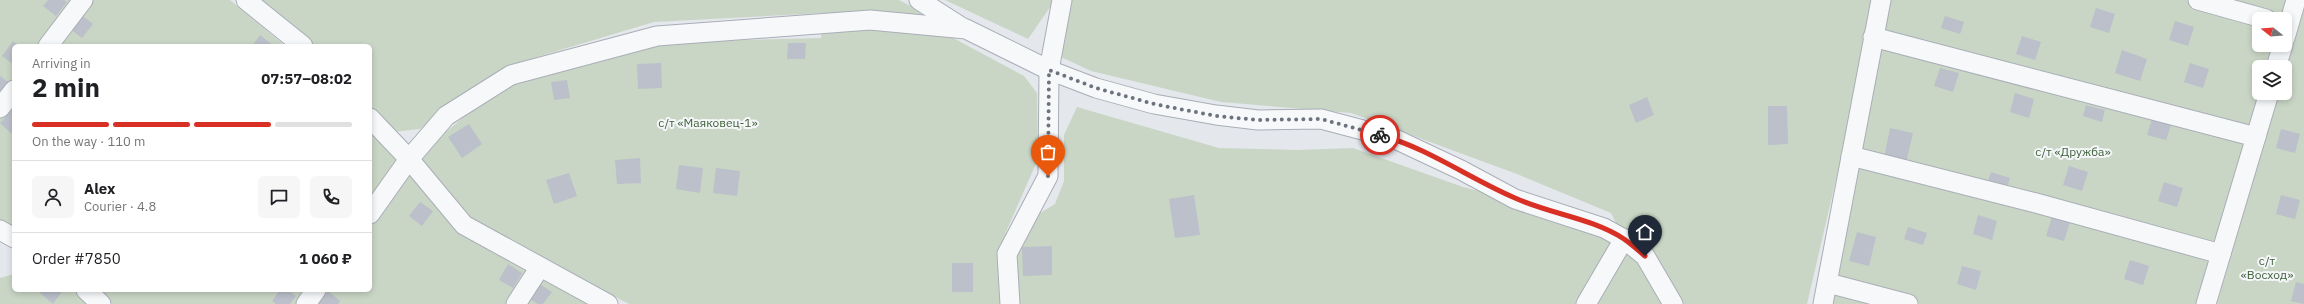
<!DOCTYPE html>
<meta charset="utf-8">
<style>
:root{--surface:#fff;--page:#f6f6f6;--text:#202124;--muted:#757577;--line:#e0e0e0;--accent:#d93025}
body{margin:0;font-family:"IBM Plex Sans",sans-serif;background:var(--page);color:var(--text);height:100vh;display:flex;flex-direction:column;font-size:15px;white-space:nowrap}
*{box-sizing:border-box;margin:0}
p{font-size:13px;color:var(--muted)}
.icon{flex:none;width:22px;height:22px;fill:none;stroke:currentColor;stroke-width:2;stroke-linecap:round;stroke-linejoin:round}
.map{position:relative;flex:1;overflow:hidden}
.drawer{position:absolute;left:12px;top:44px;width:360px;height:248px;display:flex;flex-direction:column;background:var(--surface);border-radius:6px;box-shadow:0 2px 6px #0003}
.drawer>*{flex:none}
.needle{width:26px;rotate:287deg}
.buttons{position:absolute;left:2252px;top:12px;display:grid;gap:8px}
.buttons a{display:grid;place-items:center;width:40px;height:40px;border-radius:6px;background:var(--surface);box-shadow:0 2px 6px #0003;font-size:20px}
.pin{position:absolute;display:grid;place-items:center;width:34px;height:34px;color:#fff;margin:-41px -17px;border-radius:50% 50% 50% 0;rotate:-45deg;box-shadow:0 0 4px #0007}
.pin .icon{rotate:45deg}
.courier{position:absolute;display:grid;place-items:center;width:40px;height:40px;margin:-20px;border:3px solid #d93025;border-radius:50%;background:#fff;color:#222;box-shadow:0 1px 5px #0007}
.headline em{font-style:normal;font-weight:700}
.headline div{display:flex;flex-direction:column-reverse}
.headline{display:flex;align-items:center;justify-content:space-between;height:68px;padding:0 20px}
h1{font-size:26px;font-weight:700;line-height:30px}
.bar{display:grid;grid-template-columns:repeat(4,1fr);gap:6px 4px;align-content:center;height:48px;padding:0 20px}
.bar i{height:5px;border-radius:3px;background:var(--line)}
.bar .on{background:var(--accent)}
.bar p{grid-column:span 4}
.line{display:flex;align-items:center;gap:10px;padding:0 20px;border-top:1px solid var(--line)}
.line div{flex:1}
.round{display:grid;place-items:center;flex:none;width:42px;height:42px;border-radius:6px;background:var(--page)}
.map>svg:first-child{display:block}
.green{fill:#c9d6c5}
.building{fill:#bbc0ca}
.lines{fill:none;stroke-linecap:round;stroke-linejoin:round}
.minor-casing{stroke:#a9aeb7;stroke-width:21}
.minor{stroke:#f7f8fa;stroke-width:19}
.done{stroke:#6c737f;stroke-width:4;stroke-dasharray:0 7.2}
.route{stroke:#d93025;stroke-width:5}
.labels{text-anchor:middle;dominant-baseline:central;stroke-width:4;stroke-linejoin:round;paint-order:stroke}
.park-label{font-size:12px;fill:#3f6138;stroke:#f4f6f9}
</style>
<div class="map">
<svg width="2304" height="304" viewBox="0 0 2304 304">
<rect width="100%" height="100%" fill="#e4e7ec"/>
<!-- green -->
<g class="green">
<path d="M0 0H230L285 46H14V231L0 221Z"/>
<path d="M259 0H899L914 8 942 32 1024 76 1037 93 1038 159 1005 234 1055 204 1064 181V135L1077 107 1219 148 1297 150 1353 148 1463 187 1618 227 1611 213 1517 174 1351 113 1221 102 1091 71 1059 56V44L1071 0H2286L2280 19H2259V45H2273L2266 67H2259V92L2196 304H1829L1855 176 1838 171 1807 304H629L526 250 596 304H112L100 294 94 304H0V278L14 274V290H370V131L408 169 430 145 470 112 518 82 660 42 821 38 823 13 654 22 517 63 445 110 420 129 392 132 370 109V46H310Z"/>
<path d="M945 0H1055L1028 39Z"/>
<path d="M2304 10V304H2217L2279 93H2285V74Z"/>
</g>
<!-- building -->
<g class="building">
<path d="M48 0H64L67 2 56 16 43 6Z"/>
<path d="M2096 8 2115 14 2109 33 2090 27Z"/>
<path d="M80 14 93 24 82 38 69 28Z"/>
<path d="M1945 16 1964 22 1960 34 1941 28Z"/>
<path d="M2175 21 2194 27 2188 46 2169 40Z"/>
<path d="M260 35 274 46H252Z"/>
<path d="M2022 36 2041 42 2035 60 2016 54Z"/>
<path d="M13 41 19 46H14V65L2 56Z"/>
<path d="M788 43H806L805 59H787Z"/>
<path d="M2122 50 2147 59 2140 81 2115 73Z"/>
<path d="M661 63 662 88 638 89 637 64Z"/>
<path d="M2190 63 2209 69 2203 88 2184 82Z"/>
<path d="M1940 68 1959 73 1953 92 1934 86Z"/>
<path d="M0 76 11 84 0 97Z"/>
<path d="M567 80 570 98 554 100 551 82Z"/>
<path d="M2015 93 2034 99 2029 118 2010 112Z"/>
<path d="M1647 97 1654 115 1636 123 1629 105Z"/>
<path d="M2086 105 2105 110 2102 122 2083 116Z"/>
<path d="M1768 106H1787L1788 144 1768 145Z"/>
<path d="M14 108V136L0 123Z"/>
<path d="M2153 116 2172 122 2166 140 2147 135Z"/>
<path d="M469 124 482 144 462 158 448 137Z"/>
<path d="M1890 128 1913 133 1906 163 1884 158Z"/>
<path d="M2281 129 2300 134 2295 153 2276 148Z"/>
<path d="M640 158 641 183 617 184 615 160Z"/>
<path d="M679 165 703 168 700 193 676 189Z"/>
<path d="M2069 166 2088 172 2082 191 2063 185Z"/>
<path d="M716 168 740 171 737 196 713 193Z"/>
<path d="M1991 172 2010 178 2006 190 1987 184Z"/>
<path d="M569 173 577 196 554 204 546 180Z"/>
<path d="M2164 182 2183 188 2177 207 2158 201Z"/>
<path d="M1194 195 1200 235 1175 238 1169 199Z"/>
<path d="M2281 195 2300 200 2295 219 2276 214Z"/>
<path d="M420 202 433 211 422 226 409 216Z"/>
<path d="M1978 215 1997 221 1992 240 1973 234Z"/>
<path d="M2052 217 2070 222 2064 241 2046 236Z"/>
<path d="M1908 227 1927 233 1923 245 1904 239Z"/>
<path d="M1857 232 1876 237 1869 266 1849 261Z"/>
<path d="M1052 246V275L1023 276 1022 247Z"/>
<path d="M2130 260 2149 266 2143 285 2124 279Z"/>
<rect x="952" y="263" width="21" height="29"/>
<path d="M508 264 522 273 513 288 499 280Z"/>
<path d="M1962 266 1981 271 1976 290 1957 284Z"/>
<path d="M2296 282 2304 284V304L2291 301Z"/>
<path d="M538 283 552 292 543 304H538L528 298Z"/>
<path d="M40 290H63L53 304 39 292Z"/>
<path d="M280 290H287L296 296 290 304H276L272 301Z"/>
<path d="M328 291 340 301 338 304H318Z"/>
</g>
<g class="lines">
<!-- minor casing -->
<g class="minor-casing">
<g id="minor">
<path d="M246 0 303 46"/>
<path d="M919 0 963 28"/>
<path d="M2198 0 2266 19"/>
<path d="M1873 37 2256 137"/>
<path d="M2285 38 2296 0"/>
<path d="M48 46 83 0"/>
<path d="M2276 67 2283 45"/>
<path d="M0 108 14 90"/>
<path d="M370 118 409 159 464 225 608 304"/>
<path d="M1851 156 2036 203 2221 254"/>
<path d="M370 214 409 159 446 116 511 75 657 36 870 20 966 29 1049 70 1096 88 1154 104 1216 115 1258 120 1321 119 1393 138 1461 170 1515 199 1604 228 1624 239 1645 256 1673 304"/>
<path d="M0 230 14 238"/>
<path d="M1828 283 1908 304"/>
<path d="M86 290 101 304"/>
<path d="M306 304 316 290"/>
<path d="M516 304 540 267"/>
<path d="M1010 304 1007 254 1048 176 1049 70 1062 0"/>
<path d="M1586 304 1624 239"/>
<path d="M1823 304 1881 0"/>
<path d="M2206 304 2269 93"/>
</g>
</g>
<!-- minor -->
<use href="#minor" class="minor"/>
</g>
<g class="lines">
<!-- done -->
<path class="done" d="M1048 176 1049 70 1096 88 1154 104 1216 116 1258 120 1321 119 1380 135"/>
<!-- route -->
<path class="route" d="M1380 135C1428 148 1470 179 1515 198 1550 214 1592 218 1624 239 1631 244 1638 250 1645 256"/>
</g>
<g class="labels">
<!-- park labels -->
<g class="park-label">
<text x="708" y="122">с/т «Маяковец-1»</text>
<text x="2073" y="151">с/т «Дружба»</text>
<text x="2267" y="260">с/т<tspan x="2267" dy="14">«Восход»</tspan></text>
</g>
</g>
</svg>
<div class="buttons">
<a><svg class="needle" viewBox="-14 -14 28 28"><path d="M0-13l5 13h-10z" fill="#e53935"/><path d="M0 13l5-13h-10z" fill="#757577"/></svg></a>
<a><svg class="icon" aria-label="layers" viewBox="0 0 24 24"><path d="M12 4l9 5-9 5-9-5zM3 14l9 5 9-5"/></svg></a>
</div>
<div class="pin" style="left:1048px;top:176px;background:#ea580c"><svg class="icon" aria-label="bag" viewBox="0 0 24 24"><path d="M5 8h14l-1 12H6zM9 8a3 3 0 0 1 6 0"/></svg></div>
<div class="pin" style="left:1645px;top:256px;background:#1f2937"><svg class="icon" aria-label="home" viewBox="0 0 24 24"><path d="M3 11l9-7 9 7M6 9v11h12V9"/></svg></div>
<div class="courier" style="left:1380px;top:135px"><svg class="icon" aria-label="bike" viewBox="0 0 24 24"><circle cx="6" cy="16" r="4"/><circle cx="18" cy="16" r="4"/><path d="M6 16l4-8h5l3 8M10 8l3 8H6M13 5h3"/></svg></div>
<section class="drawer">
<div class="headline"><div><h1>2 min</h1><p>Arriving in</p></div><em>07:57–08:02</em></div>
<div class="bar"><i class="on"></i><i class="on"></i><i class="on"></i><i></i><p>On the way · 110 m</p></div>
<div class="line" style="height:72px"><a class="round"><svg class="icon" aria-label="person" viewBox="0 0 24 24"><circle cx="12" cy="8" r="4"/><path d="M4 21q1-7 8-7t8 7"/></svg></a><div><b>Alex</b><p>Courier · 4.8</p></div><a class="round"><svg class="icon" aria-label="chat" viewBox="0 0 24 24"><path d="M4 5h16v11H9l-5 4z"/></svg></a><a class="round"><svg class="icon" aria-label="phone" viewBox="0 0 24 24"><path d="M5 4h4l2 5-3 2q2 4 5 5l2-3 5 2v4C11 20 4 13 5 4z"/></svg></a></div>
<div class="line" style="height:52px"><div>Order #7850</div><b>1 060 ₽</b></div>
</section>
</div>
